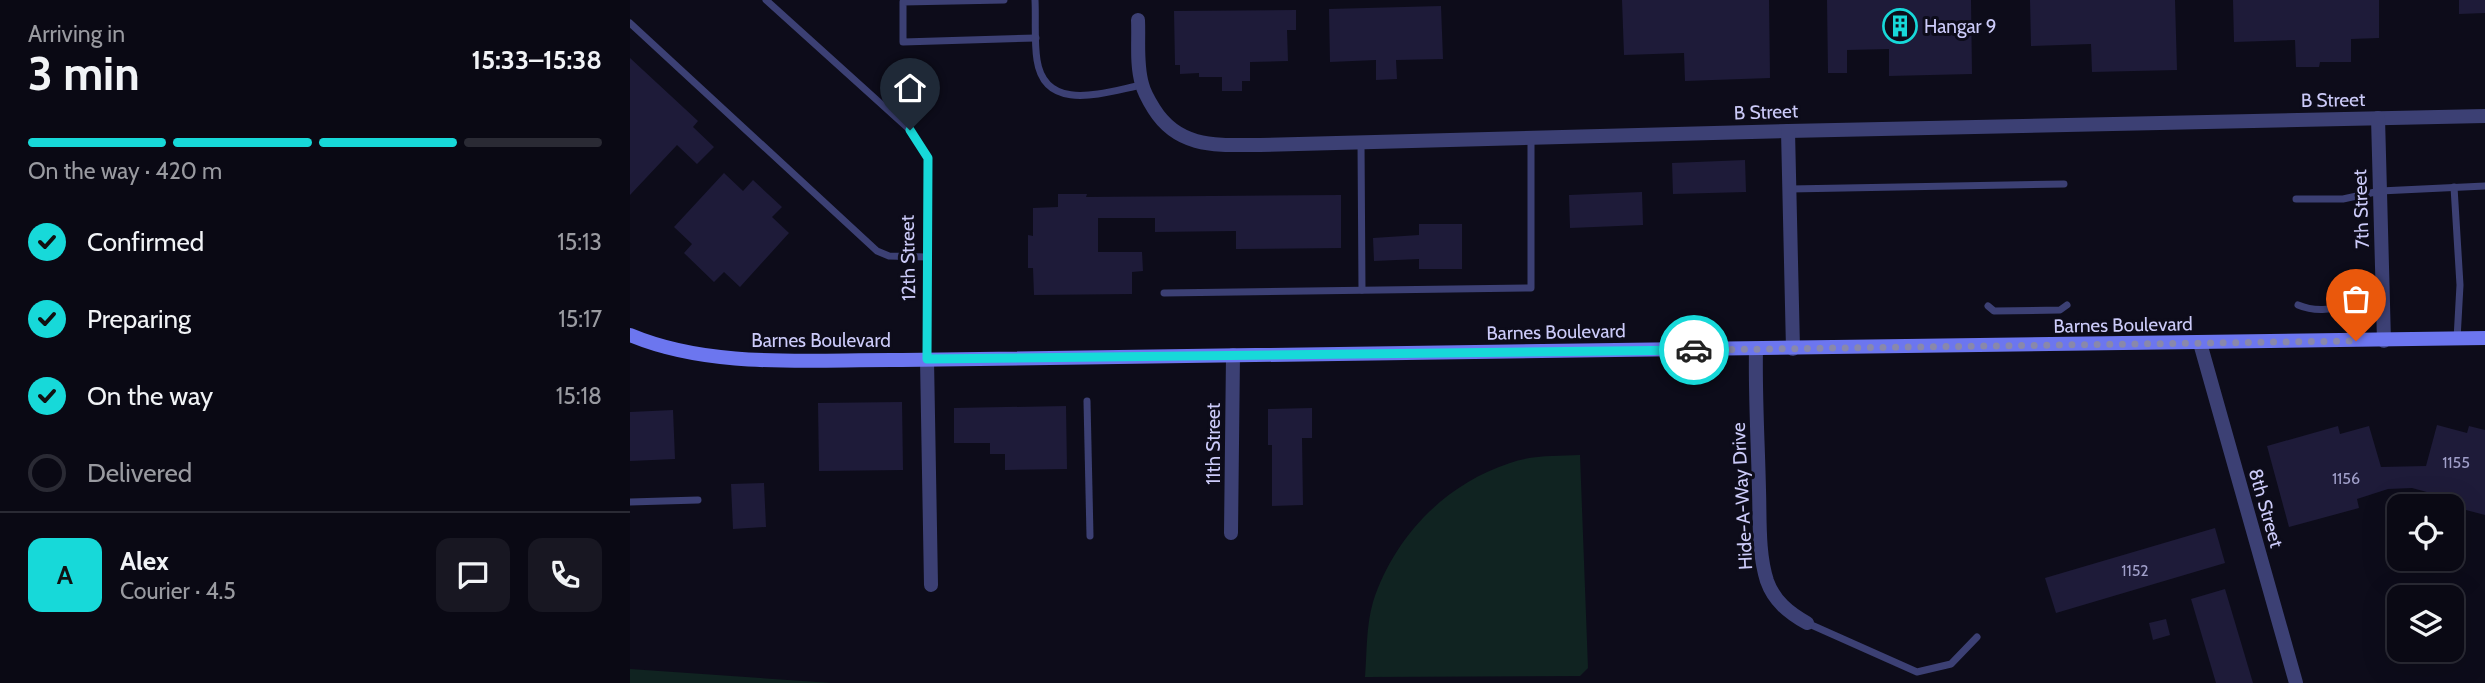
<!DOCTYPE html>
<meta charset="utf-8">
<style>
:root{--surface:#0a0914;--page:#181722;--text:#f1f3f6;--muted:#999aa0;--line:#2a2a34;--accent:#17d9d9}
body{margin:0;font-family:Cabin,sans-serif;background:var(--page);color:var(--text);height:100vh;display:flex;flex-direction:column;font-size:26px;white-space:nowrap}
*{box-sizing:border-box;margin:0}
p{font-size:23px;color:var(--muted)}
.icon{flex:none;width:38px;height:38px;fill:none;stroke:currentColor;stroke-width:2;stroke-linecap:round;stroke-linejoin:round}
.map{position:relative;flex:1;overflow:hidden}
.sheet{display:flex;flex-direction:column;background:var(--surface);width:630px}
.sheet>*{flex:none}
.buttons{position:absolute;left:1757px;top:494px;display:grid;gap:14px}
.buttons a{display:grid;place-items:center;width:77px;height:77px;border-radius:14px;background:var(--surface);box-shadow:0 7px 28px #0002,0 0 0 2px var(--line);font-size:35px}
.pin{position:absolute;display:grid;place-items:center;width:60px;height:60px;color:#fff;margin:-72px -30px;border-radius:50% 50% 50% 0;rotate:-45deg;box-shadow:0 0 7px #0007}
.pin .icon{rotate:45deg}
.courier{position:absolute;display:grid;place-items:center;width:70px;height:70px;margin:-35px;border:5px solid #17d9d9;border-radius:50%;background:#fff;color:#222;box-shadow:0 2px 9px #0007}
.headline em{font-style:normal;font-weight:800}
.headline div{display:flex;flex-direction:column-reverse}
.headline{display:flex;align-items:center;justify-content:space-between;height:119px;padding:0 28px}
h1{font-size:46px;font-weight:800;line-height:52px}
.bar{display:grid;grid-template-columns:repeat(4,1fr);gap:10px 7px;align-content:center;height:84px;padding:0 28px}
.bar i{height:9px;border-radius:5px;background:var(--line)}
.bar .active{background:var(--accent)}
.bar p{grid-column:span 4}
.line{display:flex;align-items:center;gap:18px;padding:0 28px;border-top:2px solid var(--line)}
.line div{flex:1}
.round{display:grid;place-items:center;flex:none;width:74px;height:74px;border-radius:14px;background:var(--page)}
ol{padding:0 28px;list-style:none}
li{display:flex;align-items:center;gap:21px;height:77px}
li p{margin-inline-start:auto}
li .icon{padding:7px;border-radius:50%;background:var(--accent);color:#111;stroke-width:4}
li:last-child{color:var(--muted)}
li i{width:38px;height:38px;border:4px solid var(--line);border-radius:50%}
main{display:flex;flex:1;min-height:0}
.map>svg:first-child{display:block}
.green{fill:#102321}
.building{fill:#1e1b39}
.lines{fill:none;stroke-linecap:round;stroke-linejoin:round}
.lane{stroke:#3c4074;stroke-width:7}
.street{stroke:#3c4074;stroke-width:14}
.secondary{stroke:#6c76ef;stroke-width:14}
.done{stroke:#8988ab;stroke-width:7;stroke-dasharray:0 12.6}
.route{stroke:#17d9d9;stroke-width:9}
.labels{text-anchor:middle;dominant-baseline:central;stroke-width:6;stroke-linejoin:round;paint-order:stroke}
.number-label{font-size:16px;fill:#a09fc9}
.poi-label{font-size:19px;fill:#cccbf9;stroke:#0d0c1a;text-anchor:start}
.street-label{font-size:19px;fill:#cccbf9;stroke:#0d0c1a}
</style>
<main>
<section class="sheet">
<div class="headline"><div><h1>3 min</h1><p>Arriving in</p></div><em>15:33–15:38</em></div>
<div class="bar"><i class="active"></i><i class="active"></i><i class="active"></i><i></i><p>On the way · 420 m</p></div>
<ol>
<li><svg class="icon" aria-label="check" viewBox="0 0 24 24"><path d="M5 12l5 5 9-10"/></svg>Confirmed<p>15:13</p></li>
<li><svg class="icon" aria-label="check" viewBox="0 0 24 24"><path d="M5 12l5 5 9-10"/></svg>Preparing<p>15:17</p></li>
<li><svg class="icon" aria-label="check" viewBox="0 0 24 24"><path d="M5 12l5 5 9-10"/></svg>On the way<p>15:18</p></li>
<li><i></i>Delivered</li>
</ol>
<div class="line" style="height:126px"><b class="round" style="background:var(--accent);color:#111">A</b><div><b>Alex</b><p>Courier · 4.5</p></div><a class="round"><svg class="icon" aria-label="chat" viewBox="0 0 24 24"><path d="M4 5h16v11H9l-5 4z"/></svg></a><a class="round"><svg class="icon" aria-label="phone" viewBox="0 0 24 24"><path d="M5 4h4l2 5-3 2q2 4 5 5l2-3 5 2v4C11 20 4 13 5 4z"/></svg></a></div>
</section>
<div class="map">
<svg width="1855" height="683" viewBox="0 0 1855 683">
<rect width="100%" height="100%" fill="#0d0c1a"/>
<!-- green -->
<g class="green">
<path d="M950 455 958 668 950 676 735 677C737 653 736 626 743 602 764 537 815 484 880 463 902 455 927 456 950 455Z"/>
<path d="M0 669 202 683H0Z"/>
</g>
<!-- building -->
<g class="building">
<path d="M992 0H1139L1140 78 1055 81 1054 53 994 55Z"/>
<path d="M1197 0H1341L1342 74 1259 76V49L1217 50V73H1198Z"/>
<path d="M1400 0H1545L1547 70 1462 72 1461 44 1401 46Z"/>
<path d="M1603 0H1749V38L1721 39V62H1690L1689 67H1666L1665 40 1604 42Z"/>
<path d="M1829 0H1855V13L1829 14Z"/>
<path d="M811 6 813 59 766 60 767 79 746 80V60L700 62 699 9Z"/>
<path d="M666 10V30H657L658 61 620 62V81H612V91H592V77H569V73L550 74V65H545L544 11Z"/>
<path d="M0 58 68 121 63 127 84 147 67 164 47 145 0 195Z"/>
<path d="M1115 160 1116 192 1043 194 1042 163Z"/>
<path d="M94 173 113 191 123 180 152 207 142 217 159 233 110 287 94 272 84 282 54 253 62 244 44 227Z"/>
<path d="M1012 192 1013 225 940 228 939 195Z"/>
<path d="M428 194H457L456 197 711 195V248L606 249V231L525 232V218H468V252H512L513 271 502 272V294L404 295 403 268H398V235L403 236V208L428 207Z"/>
<path d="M789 224H832V269H789V259L744 261 743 238 789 235Z"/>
<path d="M272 402 273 470 189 471 188 403Z"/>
<path d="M436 406 437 469 375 470V454H360V443H324V408Z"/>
<path d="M682 408V438H672L673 505 642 506V445H638V409Z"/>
<path d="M43 410 45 459 0 461V412Z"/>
<path d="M1807 425 1837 433 1839 426 1855 430V515L1817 505 1819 498 1782 488 1758 489 1727 499 1729 508 1659 527 1637 446 1708 426 1710 434 1739 426 1751 467 1796 466Z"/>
<path d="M134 483 136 527 103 529 101 484Z"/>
<path d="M1585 528 1595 563 1426 613 1415 578Z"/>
<path d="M1595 589 1623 683H1586L1561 599Z"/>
<path d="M1536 619 1540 635 1523 640 1519 623Z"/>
</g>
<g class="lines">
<!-- lane -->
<g class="lane">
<path d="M136 0 280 130 298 158 297 358"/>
<path d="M374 0 273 2V42L406 38"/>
<path d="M405 0C406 19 404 41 407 60 415 114 475 92 512 85"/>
<path d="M0 23 247 251 259 256 297 257"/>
<path d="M731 142 732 290"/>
<path d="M1824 187 1830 285 1827 339"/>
<path d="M1160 189 1434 184"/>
<path d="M1666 199H1713L1750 191 1855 186"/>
<path d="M534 293 901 288V139"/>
<path d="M1668 305C1682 311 1704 312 1716 302"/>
<path d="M1358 306 1364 311 1430 310 1437 305"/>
<path d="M457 401 460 536"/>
<path d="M0 502 68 500"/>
<path d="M1177 623 1287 672 1321 664 1347 637"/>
</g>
<!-- street -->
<g class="street">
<path d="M508 20C509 40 506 64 512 84 514 93 519 101 524 109 549 149 588 145 630 145L1158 131 1855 116"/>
<path d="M1748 118 1754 341"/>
<path d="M1158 131 1163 349"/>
<path d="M1570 343 1666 683"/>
<path d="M1126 349C1125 396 1128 443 1129 490 1130 519 1128 553 1137 581 1144 601 1159 613 1177 623"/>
<path d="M297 359 301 585"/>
<path d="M601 533 603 355"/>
</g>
<!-- secondary -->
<path class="secondary" d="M0 335C83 370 183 359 272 360L1855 338"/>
</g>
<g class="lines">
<!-- done -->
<path class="done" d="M1064 350 1726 341"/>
<!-- route -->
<path class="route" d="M280 130 298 158 297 359 1064 350"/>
</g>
<!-- icons -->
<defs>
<g id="building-ring" transform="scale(1.75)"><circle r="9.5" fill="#0d0c1a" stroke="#17d9d9" stroke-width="1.5"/><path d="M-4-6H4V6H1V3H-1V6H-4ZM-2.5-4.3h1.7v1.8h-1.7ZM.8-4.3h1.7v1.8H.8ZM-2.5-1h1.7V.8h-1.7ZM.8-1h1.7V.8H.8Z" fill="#17d9d9"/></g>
</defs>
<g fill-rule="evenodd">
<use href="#building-ring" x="1270" y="26"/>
</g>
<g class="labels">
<!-- number labels -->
<g class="number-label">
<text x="1826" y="462">1155</text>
<text x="1716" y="478">1156</text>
<text x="1505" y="570">1152</text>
</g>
<!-- poi labels -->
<g class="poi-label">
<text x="1294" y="26">Hangar 9</text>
</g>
<!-- street labels -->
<g class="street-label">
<text transform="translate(1703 100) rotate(-1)">B Street</text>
<text transform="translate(1136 112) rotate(-2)">B Street</text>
<text transform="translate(1731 209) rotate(-92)">7th Street</text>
<text transform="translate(278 258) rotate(-91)">12th Street</text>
<text transform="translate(1493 325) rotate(-1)">Barnes Boulevard</text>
<text transform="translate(926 332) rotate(-1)">Barnes Boulevard</text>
<text x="191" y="340">Barnes Boulevard</text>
<text transform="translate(583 444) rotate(-90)">11th Street</text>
<text transform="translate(1112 496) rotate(-93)">Hide-A-Way Drive</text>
<text transform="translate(1636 508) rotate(74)">8th Street</text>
</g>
</g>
</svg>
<div class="buttons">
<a><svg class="icon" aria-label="locate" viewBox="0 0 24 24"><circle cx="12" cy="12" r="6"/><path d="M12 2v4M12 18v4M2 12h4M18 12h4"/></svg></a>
<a><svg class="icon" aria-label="layers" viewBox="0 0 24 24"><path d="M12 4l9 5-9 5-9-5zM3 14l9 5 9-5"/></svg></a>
</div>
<div class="pin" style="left:1726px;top:341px;background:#ea580c"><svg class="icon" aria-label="bag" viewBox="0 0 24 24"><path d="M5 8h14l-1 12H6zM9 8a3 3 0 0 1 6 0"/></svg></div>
<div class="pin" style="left:280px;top:130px;background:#1f2937"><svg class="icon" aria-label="home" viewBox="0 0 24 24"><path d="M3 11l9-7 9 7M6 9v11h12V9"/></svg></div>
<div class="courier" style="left:1064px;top:350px"><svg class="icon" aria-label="car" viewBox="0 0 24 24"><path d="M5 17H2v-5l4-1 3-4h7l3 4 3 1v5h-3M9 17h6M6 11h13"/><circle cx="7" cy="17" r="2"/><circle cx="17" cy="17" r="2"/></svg></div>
</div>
</main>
